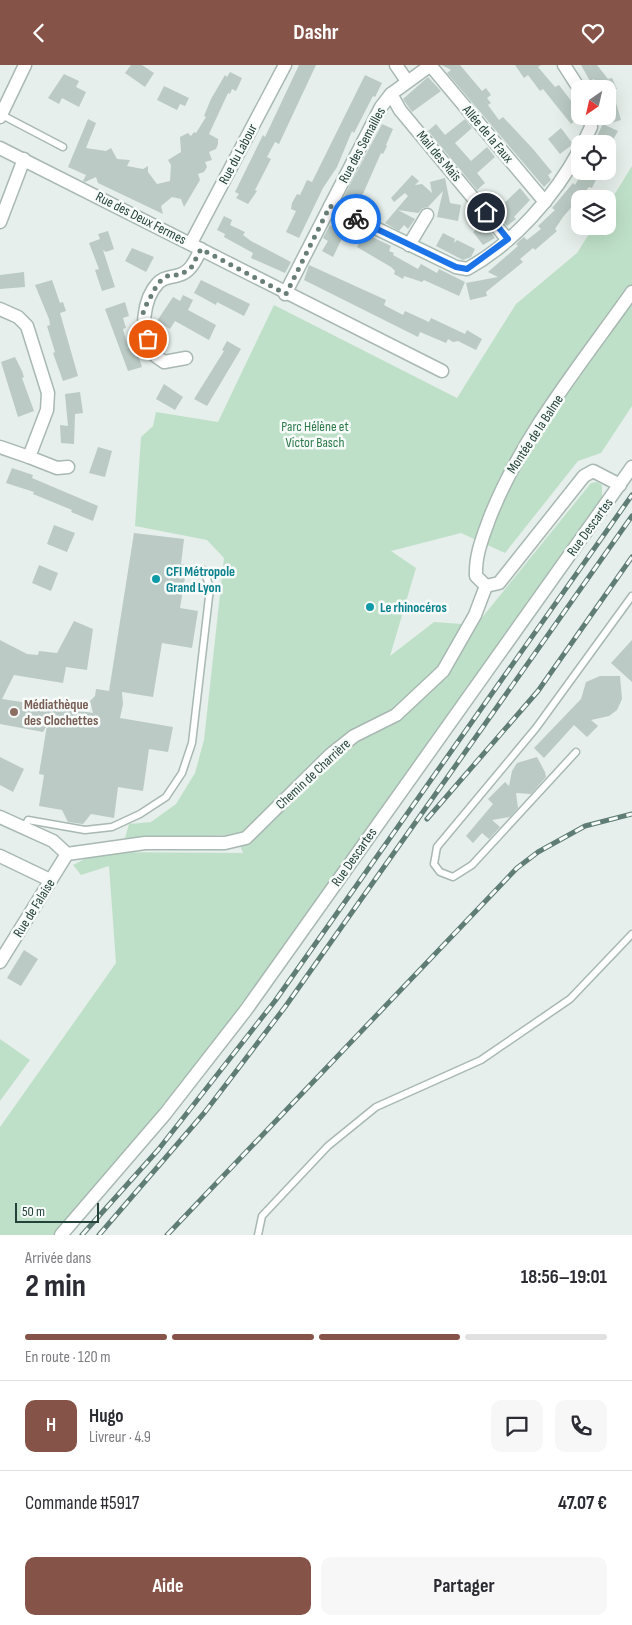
<!DOCTYPE html>
<html lang="fr">
<meta charset="utf-8">
<style>
:root{--surface:#fff;--page:#f7f7f7;--text:#2b2b33;--muted:#7c7c81;--line:#e1e1e2;--accent:#855347}
body{margin:0;font-family:"Sofia Sans Condensed",sans-serif;background:var(--page);color:var(--text);height:100vh;display:flex;flex-direction:column;font-size:19px;white-space:nowrap}
*{box-sizing:border-box;margin:0}
p{font-size:16px;color:var(--muted)}
.icon{flex:none;width:28px;height:28px;fill:none;stroke:currentColor;stroke-width:2;stroke-linecap:round;stroke-linejoin:round}
.map{position:relative;height:1170px;overflow:hidden}
.panel{display:flex;flex-direction:column;background:var(--surface);flex:1}
.panel>*{flex:none}
.needle{width:32px;rotate:214deg}
.buttons{position:absolute;left:571px;top:15px;display:grid;gap:10px}
.buttons a{display:grid;place-items:center;width:45px;height:45px;border-radius:10px;background:var(--surface);box-shadow:0 5px 20px #0002;font-size:25px}
.scale{position:absolute;left:15px;bottom:12px;width:84px;box-sizing:border-box;padding-left:5px;border:2px solid #24423a;border-top:0;font-size:14px;line-height:18px;white-space:nowrap;color:#24423a;-webkit-text-stroke:4px #f7fbf9;paint-order:stroke}
.pin{position:absolute;display:grid;place-items:center;width:42px;height:42px;color:#fff;margin:-21px;border:2px solid #fff;border-radius:50%;box-shadow:0 1px 5px #0007}
.courier{position:absolute;display:grid;place-items:center;width:50px;height:50px;margin:-25px;border:4px solid #1a73e8;border-radius:50%;background:#fff;color:#222;box-shadow:0 1px 6px #0007}
.overview em{font-style:normal;font-weight:700}
.overview div{display:flex;flex-direction:column-reverse}
.overview{display:flex;align-items:center;justify-content:space-between;height:85px;padding:0 25px}
h1{font-size:32px;font-weight:700;line-height:38px}
.bar{display:grid;grid-template-columns:repeat(4,1fr);gap:8px 5px;align-content:center;height:60px;padding:0 25px}
.bar i{height:6px;border-radius:4px;background:var(--line)}
.bar .on{background:var(--accent)}
.bar p{grid-column:span 4}
.line{display:flex;align-items:center;gap:12px;padding:0 25px;border-top:1px solid var(--line)}
.line div{flex:1}
.round{display:grid;place-items:center;flex:none;width:52px;height:52px;border-radius:10px;background:var(--page)}
.cta{display:flex;gap:10px;margin-top:auto;padding:10px 25px}
.cta a{flex:1;height:58px;border-radius:10px;background:var(--accent);color:#fff;font-size:20px;font-weight:700;line-height:58px;text-align:center}
.cta a+a{background:var(--page);color:var(--text)}
header{display:flex;justify-content:space-between;align-items:center;height:65px;padding:0 25px;background:var(--accent);color:#fff;font-size:22px;font-weight:700}
.map>svg:first-child{display:block}
.green{fill:#bfe0c8}
.building{fill:#bbcac4}
.lines{fill:none;stroke-linecap:round;stroke-linejoin:round}
.lane-casing{stroke:#a8b8b2;stroke-width:9}
.street-casing{stroke:#a8b8b2;stroke-width:15}
.lane{stroke:#fff;stroke-width:6}
.street{stroke:#fff;stroke-width:12}
.rail-casing{stroke:#5f7d75;stroke-width:5}
.rail{stroke:#f7fbf9;stroke-width:3;stroke-dasharray:9;stroke-linecap:butt}
.done{stroke:#687f78;stroke-width:5;stroke-dasharray:0 9}
.route{stroke:#1a73e8;stroke-width:6}
.culture-dot{fill:#0f9aa8;stroke:#f7fbf9;stroke-width:2}
.education-dot{fill:#8d6e63;stroke:#f7fbf9;stroke-width:2}
.labels{text-anchor:middle;dominant-baseline:central;stroke-width:5;stroke-linejoin:round;paint-order:stroke}
.street-label{font-size:14px;fill:#24423a;stroke:#f7fbf9}
.park-label{font-size:14px;fill:#2d7a4b;stroke:#f7fbf9}
.culture-label{font-size:14px;font-weight:bold;fill:#0d838f;stroke:#f7fbf9;text-anchor:start}
.education-label{font-size:14px;font-weight:bold;fill:#785e54;stroke:#f7fbf9;text-anchor:start}
</style>
<header><svg class="icon" aria-label="back" viewBox="0 0 24 24"><path d="M15 5l-7 7 7 7"/></svg>Dashr<svg class="icon" aria-label="heart" viewBox="0 0 24 24"><path d="M12 20l-8-8c-3-5 5-10 8-4 3-6 11-1 8 4z"/></svg></header>
<div class="map">
<svg width="632" height="1170" viewBox="0 0 632 1170">
<rect width="100%" height="100%" fill="#e6efeb"/>
<!-- green -->
<g class="green">
<path d="M632 101V341L601 388 578 396 505 488 461 468 391 486 416 503 390 591 434 557 476 560 591 418 597 417 602 420V436L262 916 157 1051 54 1170H0V1062L116 898 109 801 81 810 73 800 98 787 243 788 236 770 125 773 129 759 151 757 176 739 195 708 204 675 224 493 207 475 135 461 141 372 153 361 156 347 218 357 274 240 457 333 516 239 577 188 594 161H608V140Z"/>
<path d="M0 974 30 995 0 1036Z"/>
</g>
<!-- building -->
<g class="building">
<path d="M131 0H142L154 8 145 22 125 8Z"/>
<path d="M299 0H316L279 79 275 77 267 92 271 94 255 125 257 126 248 139 236 133 239 129 235 127 263 70 265 72Z"/>
<path d="M442 0H460L482 26 486 23 491 30 487 33 491 38 488 40 499 55 503 52 533 84 552 107 548 110 551 115 544 122 447 8 451 5Z"/>
<path d="M515 0H541L538 2 555 22 559 20 572 37 573 36 580 45V52L571 59 543 24 540 26 528 10 524 13Z"/>
<path d="M581 0H597L608 14 612 13 617 24H612L621 55 608 59V24H588L597 20 594 14 590 16Z"/>
<path d="M230 7 242 13 236 26 232 24 230 29 228 28 209 69 218 74V79L216 84 209 87 212 95 205 97 207 102 204 107 198 109 200 115 184 142 181 134 172 132 161 141 163 149 98 118 96 112 85 117 83 116 86 110 68 102 88 54 96 58 86 83 106 86 111 83 117 94 130 95 127 101 143 104 148 101V107L157 119 170 116 171 100 168 95 181 87 180 72 188 68 191 71 194 67 196 68 206 52 204 51 211 34 225 10 227 12Z"/>
<path d="M64 9 79 16 76 22 86 27 79 42 62 33 59 39 48 33Z"/>
<path d="M365 10 382 18 375 32 373 31 354 68 352 66 337 102 323 123 299 173 286 167 296 146 291 144 292 138 297 129 300 130 307 115 312 117Z"/>
<path d="M428 12 441 26 412 47 403 34Z"/>
<path d="M164 21 189 33 185 41 180 39 177 45 157 35Z"/>
<path d="M465 54 472 63 455 78 471 96 487 82 495 92 477 108 485 118 477 125 428 66 436 59 445 70Z"/>
<path d="M382 59 393 64 386 80 387 81 383 89 381 88 362 131 360 130 354 141 342 135Z"/>
<path d="M603 59 618 66 610 80 596 73Z"/>
<path d="M561 63 573 79 560 89 548 74Z"/>
<path d="M583 106H600L592 123 589 122 563 152 555 164 557 166 535 185 533 183 520 194 523 197 486 227 487 231 470 235 466 218 498 212 488 207 518 181 516 179 519 176 524 172 527 175 541 164 538 161 555 145 552 143 573 118 575 120Z"/>
<path d="M412 110 419 116 415 120 422 119 432 128 430 117 445 113 450 138 461 140 458 156 437 152 443 126 428 142 423 143 418 148 398 145 415 154 408 164 404 160 399 166 385 158 408 131 405 128 394 137 391 133Z"/>
<path d="M520 123 530 135 514 152 516 154 507 161 495 147Z"/>
<path d="M224 151 232 155 230 160 245 167 243 170 251 176 291 197 285 208 251 193 253 188 224 172 225 169 217 165Z"/>
<path d="M339 154 349 159 333 192 322 186 328 176 323 173 330 160 334 163Z"/>
<path d="M484 158 495 173 483 180 473 167Z"/>
<path d="M108 166 114 184 106 187 103 185 115 222 102 226 95 205 99 204 89 178 100 174 98 169Z"/>
<path d="M364 168 391 181 389 186 394 188 393 190 418 204 421 199 437 208 439 204 465 217 459 231 424 215 422 217 404 211 403 214 394 209 395 206 391 202 357 182Z"/>
<path d="M443 168 455 174 454 178 457 175 475 184 471 192 463 195 436 181Z"/>
<path d="M132 183 154 192 146 207 125 196Z"/>
<path d="M309 200 386 235 384 240 403 250 405 246 429 257 431 253 465 269 467 265 482 274 476 285 458 276 453 277 448 274 446 278 420 267 418 272 304 215Z"/>
<path d="M24 207 25 222 0 224V210Z"/>
<path d="M52 215 60 238 63 237 66 246 60 248 78 311 63 316 53 288 55 287 47 261 50 260 49 254 35 220Z"/>
<path d="M201 215 250 239 244 251 217 237 216 240 194 228Z"/>
<path d="M183 230 193 235 188 245 216 260 209 275 175 256 170 264 157 256 173 232 180 236Z"/>
<path d="M125 237 129 251 123 253 126 263 123 264 128 282 123 284 135 280 142 302 128 306 105 244Z"/>
<path d="M227 276 241 284 207 341 194 334 224 286 222 285Z"/>
<path d="M15 292 22 306 24 312 22 313 34 346 18 352 1 297Z"/>
<path d="M164 319 183 332 175 345 156 334Z"/>
<path d="M80 327 83 348 75 349 74 379 61 378 60 360 68 361 65 329Z"/>
<path d="M98 382 112 386 105 412 89 408Z"/>
<path d="M12 403 33 410 32 413 98 441 93 456 71 447 72 445 33 429 34 427 6 418Z"/>
<path d="M54 460 75 468 67 487 47 479Z"/>
<path d="M134 468 184 474 181 499 187 500 180 543 198 546 192 583 162 578 153 632 122 627 123 639 120 653 173 662 168 687 149 684 143 726 118 722 114 753 91 749 83 759 68 757 62 745 39 741 44 710 39 709 47 660 43 667 0 659V575L27 589 38 590 39 586 57 588 74 556 93 564 87 605 66 602 63 618 14 610 2 634 93 648 90 636 95 631 96 624 109 626Z"/>
<path d="M39 500 58 508 51 526 32 518Z"/>
<path d="M632 575V617L611 598Z"/>
<path d="M600 611H620L622 634 617 645 609 651 591 655 598 661 587 672 574 660 544 693 534 683 581 634 586 617Z"/>
<path d="M0 692 24 704 13 727 0 720Z"/>
<path d="M537 692 545 707 546 712 531 729 516 728 518 743 510 752 492 755 500 762 489 774 482 768 473 778 466 771 493 739 488 734 505 717 509 721 512 706 517 698Z"/>
<path d="M24 885 38 894 21 921 7 913Z"/>
</g>
<g class="lines">
<!-- lane casing -->
<g class="lane-casing">
<g id="lane">
<path d="M0 49 63 82"/>
<path d="M576 687 472 800 453 812 440 807 434 799 437 782 536 663 632 531"/>
<path d="M24 763 28 755 85 765 112 762 140 749 166 732 182 708 192 678 210 523 204 505"/>
<path d="M258 1170 262 1151 328 1081 376 1042 481 995 570 934 632 869"/>
</g>
</g>
<!-- street casing -->
<g class="street-casing">
<g id="street">
<path d="M396 0 407 16"/>
<path d="M430 0 545 137"/>
<path d="M564 0 580 25"/>
<path d="M391 29 400 45 508 175"/>
<path d="M0 52 25 0"/>
<path d="M583 79 591 62 590 51"/>
<path d="M0 83 442 306"/>
<path d="M330 141 456 202 467 204C514 178 555 131 580 84"/>
<path d="M0 157 24 94"/>
<path d="M191 178 285 0"/>
<path d="M409 180 427 150"/>
<path d="M285 229 381 42 391 29 431 0"/>
<path d="M0 244 18 252 27 261 48 328 47 345 29 392 0 382"/>
<path d="M186 293 164 297C160 294 154 291 152 287 139 268 143 234 158 218 165 211 171 213 179 210 191 207 196 194 201 184"/>
<path d="M29 392 57 403 68 402"/>
<path d="M486 521 476 511C475 490 483 471 490 452 523 369 581 299 632 227"/>
<path d="M486 521 499 518 584 411 593 406 620 420"/>
<path d="M0 752 53 776 67 789"/>
<path d="M67 789 145 778H225L246 773 330 690 354 671 396 650 443 606 475 550 486 521"/>
<path d="M0 791 50 815"/>
<path d="M0 897 67 789"/>
<path d="M61 1170 165 1049 246 945 632 402"/>
</g>
</g>
<!-- lane -->
<use href="#lane" class="lane"/>
<!-- street -->
<use href="#street" class="street"/>
<!-- rail casing -->
<g class="rail-casing">
<g id="rail">
<path d="M427 754 538 626 632 492"/>
<path d="M82 1170 158 1085 275 936 632 430"/>
<path d="M99 1170 205 1047 285 942 632 451"/>
<path d="M167 1170 517 803 538 787 585 761 632 749"/>
</g>
</g>
<!-- rail -->
<use href="#rail" class="rail"/>
</g>
<g class="lines">
<!-- done -->
<path class="done" d="M148 274 143 246 158 218 169 210H180L191 203 201 184 286 229 330 141 356 154"/>
<!-- route -->
<path class="route" d="M356 154 456 202 467 204 508 174 486 147"/>
</g>
<!-- markers -->
<g class="culture-dot">
<circle cx="156" cy="514" r="5"/>
<circle cx="370" cy="542" r="5"/>
</g>
<circle class="education-dot" cx="14" cy="647" r="5"/>
<g class="labels">
<!-- street labels -->
<g class="street-label">
<text transform="translate(488 69) rotate(50)">Allée de la Faux</text>
<text transform="translate(362 80) rotate(-62)">Rue des Semailles</text>
<text transform="translate(238 89) rotate(-62)">Rue du Labour</text>
<text transform="translate(439 91) rotate(50)">Mail des Maïs</text>
<text transform="translate(141 153) rotate(27)">Rue des Deux Fermes</text>
<text transform="translate(535 369) rotate(-57)">Montée de la Balme</text>
<text transform="translate(590 462) rotate(-54)">Rue Descartes</text>
<text transform="translate(313 709) rotate(-43)">Chemin de Charrière</text>
<text transform="translate(354 792) rotate(-55)">Rue Descartes</text>
<text transform="translate(34 843) rotate(-58)">Rue de Falaise</text>
</g>
<!-- park labels -->
<g class="park-label">
<text x="315" y="361">Parc Hélène et<tspan x="315" dy="16">Victor Basch</tspan></text>
</g>
<!-- culture labels -->
<g class="culture-label">
<text x="166" y="506">CFI Métropole<tspan x="166" dy="16">Grand Lyon</tspan></text>
<text x="380" y="542">Le rhinocéros</text>
</g>
<!-- education labels -->
<g class="education-label">
<text x="24" y="639">Médiathèque<tspan x="24" dy="16">des Clochettes</tspan></text>
</g>
</g>
</svg>
<div class="buttons">
<a><svg class="needle" viewBox="-14 -14 28 28"><path d="M0-13l5 13h-10z" fill="#e53935"/><path d="M0 13l5-13h-10z" fill="#7c7c81"/></svg></a>
<a><svg class="icon" aria-label="locate" viewBox="0 0 24 24"><circle cx="12" cy="12" r="6"/><path d="M12 2v4M12 18v4M2 12h4M18 12h4"/></svg></a>
<a><svg class="icon" aria-label="layers" viewBox="0 0 24 24"><path d="M12 4l9 5-9 5-9-5zM3 14l9 5 9-5"/></svg></a>
</div>
<div class="scale">50 m</div>
<div class="pin" style="left:148px;top:274px;background:#ea580c"><svg class="icon" aria-label="bag" viewBox="0 0 24 24"><path d="M5 8h14l-1 12H6zM9 8a3 3 0 0 1 6 0"/></svg></div>
<div class="pin" style="left:486px;top:147px;background:#1f2937"><svg class="icon" aria-label="home" viewBox="0 0 24 24"><path d="M3 11l9-7 9 7M6 9v11h12V9"/></svg></div>
<div class="courier" style="left:356px;top:154px"><svg class="icon" aria-label="bike" viewBox="0 0 24 24"><circle cx="6" cy="16" r="4"/><circle cx="18" cy="16" r="4"/><path d="M6 16l4-8h5l3 8M10 8l3 8H6M13 5h3"/></svg></div>
</div>
<section class="panel">
<div class="overview"><div><h1>2 min</h1><p>Arrivée dans</p></div><em>18:56–19:01</em></div>
<div class="bar"><i class="on"></i><i class="on"></i><i class="on"></i><i></i><p>En route · 120 m</p></div>
<div class="line" style="height:90px"><b class="round" style="background:var(--accent);color:#fff">H</b><div><b>Hugo</b><p>Livreur · 4.9</p></div><a class="round"><svg class="icon" aria-label="chat" viewBox="0 0 24 24"><path d="M4 5h16v11H9l-5 4z"/></svg></a><a class="round"><svg class="icon" aria-label="phone" viewBox="0 0 24 24"><path d="M5 4h4l2 5-3 2q2 4 5 5l2-3 5 2v4C11 20 4 13 5 4z"/></svg></a></div>
<div class="line" style="height:65px"><div>Commande #5917</div><b>47.07 €</b></div>
<div class="cta"><a>Aide</a><a>Partager</a></div>
</section>
